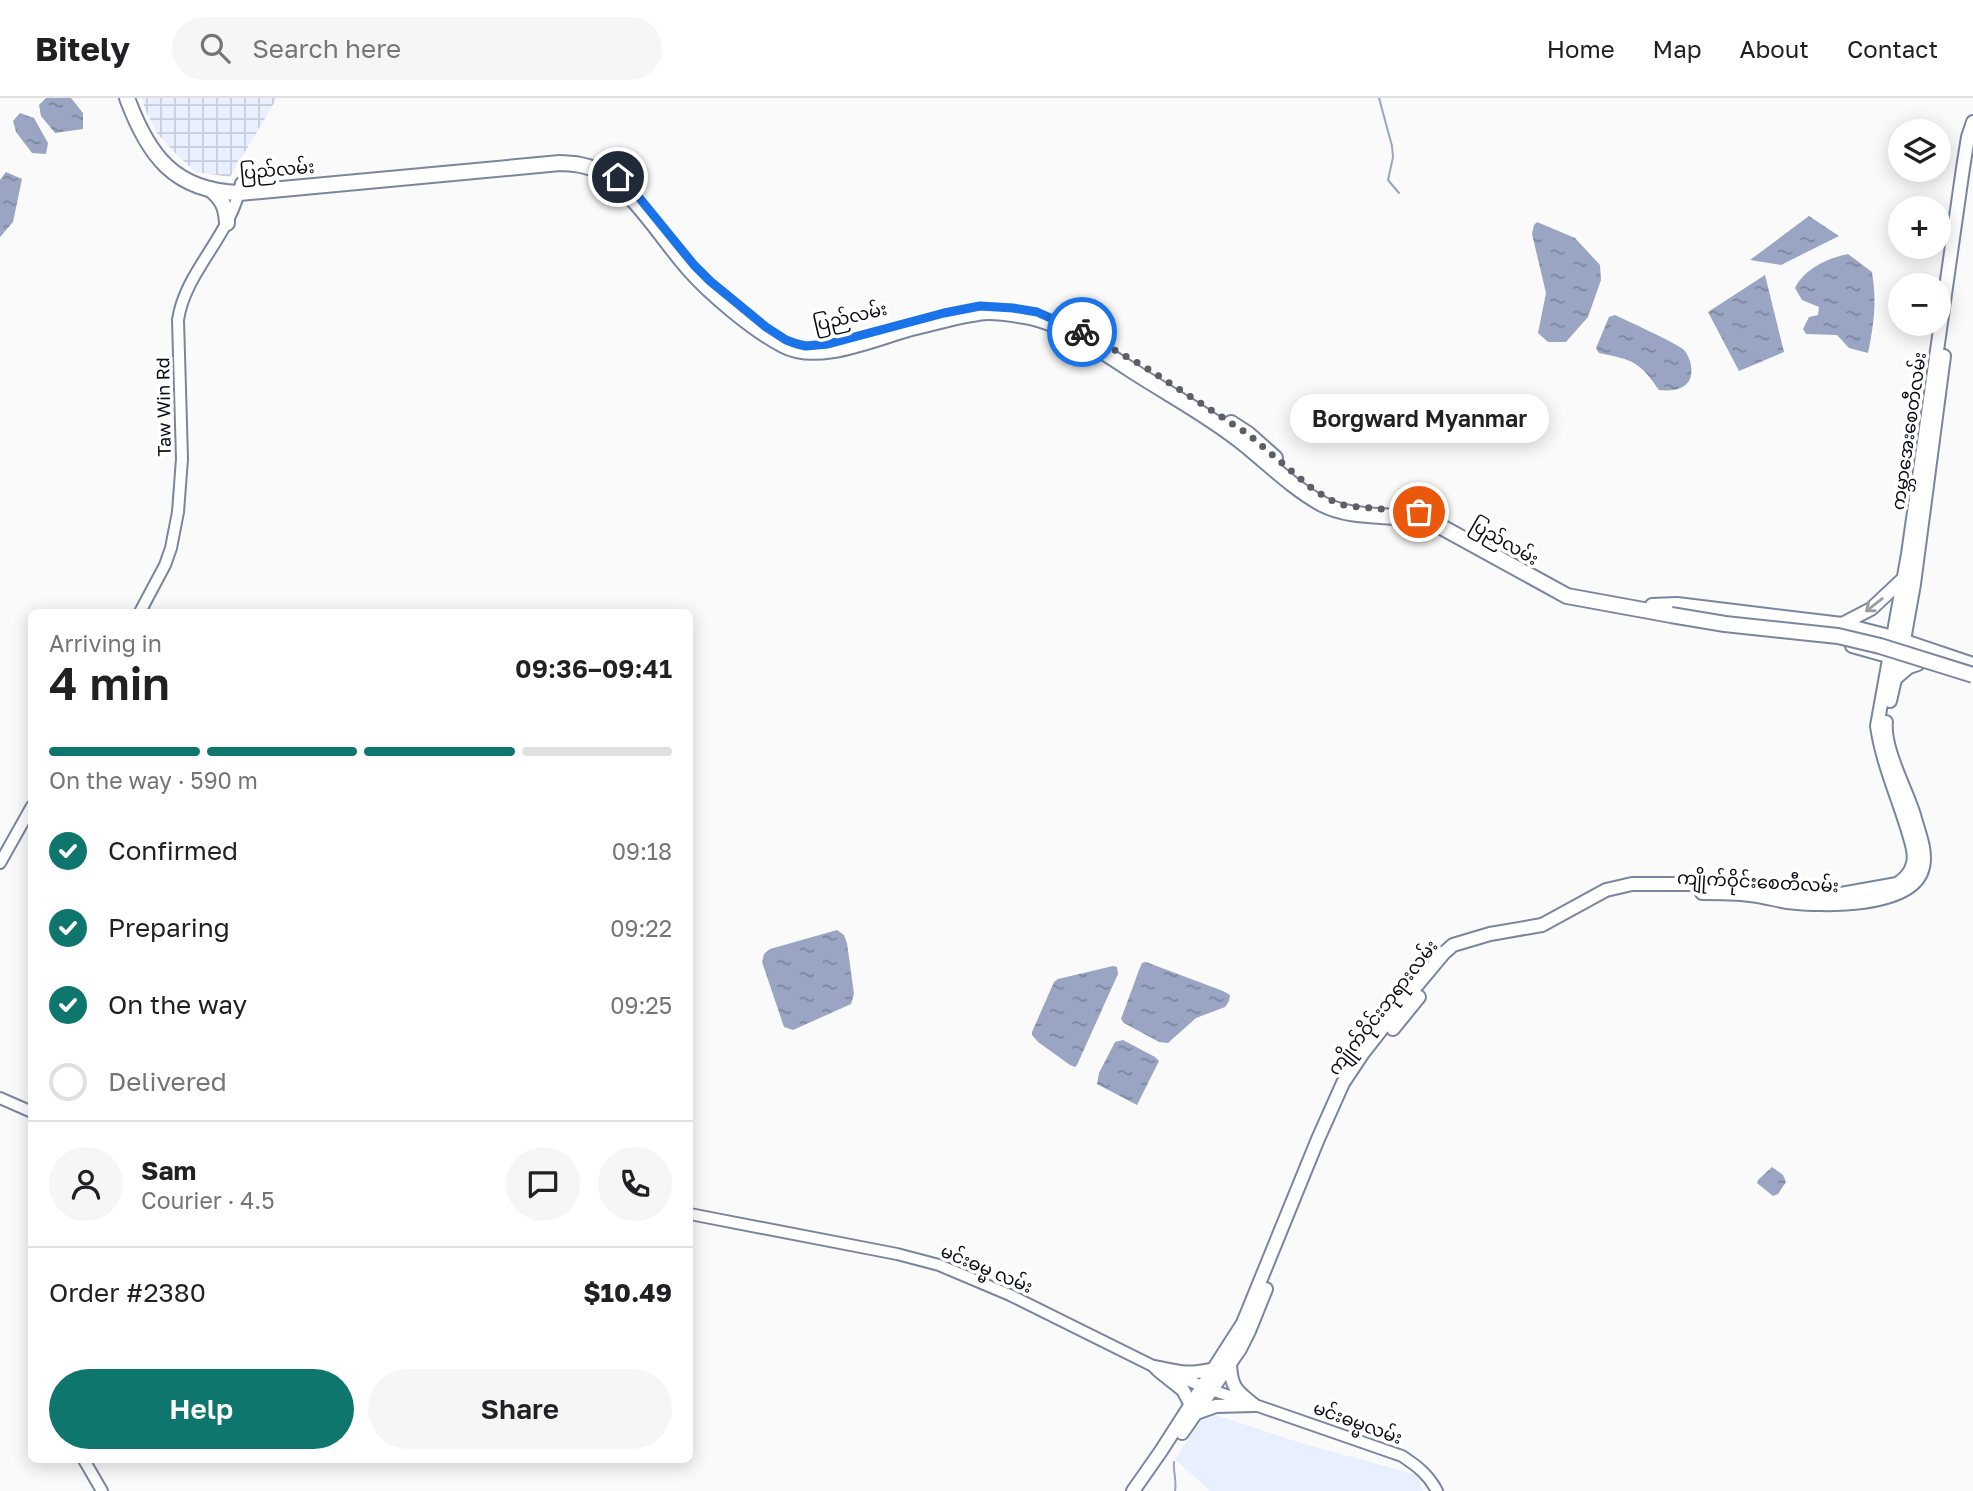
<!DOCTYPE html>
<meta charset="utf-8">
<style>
:root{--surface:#fff;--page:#f6f6f6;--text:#202124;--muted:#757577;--line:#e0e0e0;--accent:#0f766e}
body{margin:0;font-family:"Golos Text","Noto Sans Myanmar",sans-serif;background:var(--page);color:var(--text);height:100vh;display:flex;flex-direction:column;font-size:26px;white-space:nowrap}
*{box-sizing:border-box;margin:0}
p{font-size:23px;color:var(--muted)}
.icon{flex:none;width:38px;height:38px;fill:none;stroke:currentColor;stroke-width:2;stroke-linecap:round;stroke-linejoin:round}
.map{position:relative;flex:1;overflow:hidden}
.details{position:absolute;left:28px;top:511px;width:665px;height:854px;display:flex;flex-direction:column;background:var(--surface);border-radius:10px;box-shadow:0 4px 18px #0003}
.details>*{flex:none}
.buttons{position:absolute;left:1888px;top:21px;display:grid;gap:14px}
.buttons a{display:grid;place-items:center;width:63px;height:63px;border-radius:50%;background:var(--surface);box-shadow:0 4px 18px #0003;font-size:35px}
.pin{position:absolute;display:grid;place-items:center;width:60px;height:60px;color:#fff;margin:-30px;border:4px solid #fff;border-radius:50%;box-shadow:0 2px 7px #0007}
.courier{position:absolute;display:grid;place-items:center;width:70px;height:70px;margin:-35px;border:5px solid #1a73e8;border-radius:50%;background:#fff;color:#222;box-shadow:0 2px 9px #0007}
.bubble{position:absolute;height:49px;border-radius:24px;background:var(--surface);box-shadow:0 4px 18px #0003;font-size:23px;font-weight:600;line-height:49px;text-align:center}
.headline em{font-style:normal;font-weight:600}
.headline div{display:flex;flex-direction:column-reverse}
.headline{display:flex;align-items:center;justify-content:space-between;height:119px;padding:0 21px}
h1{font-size:46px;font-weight:600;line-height:52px}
.bar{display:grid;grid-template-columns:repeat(4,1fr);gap:10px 7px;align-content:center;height:84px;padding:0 21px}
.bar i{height:9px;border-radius:5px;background:var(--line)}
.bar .current{background:var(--accent)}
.bar p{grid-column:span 4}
.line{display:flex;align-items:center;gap:18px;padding:0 21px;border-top:2px solid var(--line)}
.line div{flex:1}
.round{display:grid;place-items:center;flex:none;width:74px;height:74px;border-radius:37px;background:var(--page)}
ol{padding:0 21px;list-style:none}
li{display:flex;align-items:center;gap:21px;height:77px}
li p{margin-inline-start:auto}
li .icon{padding:7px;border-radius:50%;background:var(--accent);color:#fff;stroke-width:4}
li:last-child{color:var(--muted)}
li i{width:38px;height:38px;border:4px solid var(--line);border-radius:50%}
.cta{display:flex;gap:14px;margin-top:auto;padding:14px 21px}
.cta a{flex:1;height:80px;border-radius:42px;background:var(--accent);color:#fff;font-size:28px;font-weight:600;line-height:80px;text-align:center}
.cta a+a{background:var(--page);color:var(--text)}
header{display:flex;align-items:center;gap:42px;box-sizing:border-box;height:98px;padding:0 35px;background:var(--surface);border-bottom:2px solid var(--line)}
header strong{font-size:33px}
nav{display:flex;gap:38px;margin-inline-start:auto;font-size:24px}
.search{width:490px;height:63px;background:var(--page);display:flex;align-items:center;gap:18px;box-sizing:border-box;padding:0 24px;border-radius:38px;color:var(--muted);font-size:26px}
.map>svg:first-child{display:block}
.built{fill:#e8effe}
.industrial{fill:url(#industrial-grid)}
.water{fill:url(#water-ripples)}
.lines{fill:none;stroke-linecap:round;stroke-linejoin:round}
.stream{stroke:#99a5c3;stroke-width:2}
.secondary-casing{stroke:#7a85a0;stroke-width:14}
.primary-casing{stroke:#7a85a0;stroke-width:16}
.highway-casing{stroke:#7a85a0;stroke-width:18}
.secondary{stroke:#fff;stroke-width:10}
.primary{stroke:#fff;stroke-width:12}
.highway{stroke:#fff;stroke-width:14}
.highway-bridge-casing{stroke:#7a85a0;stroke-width:18;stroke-linecap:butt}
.highway-bridge{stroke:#fff;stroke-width:14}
.oneway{stroke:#9c9da1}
.done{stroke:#5d5f65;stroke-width:7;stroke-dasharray:0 12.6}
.route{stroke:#1a73e8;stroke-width:9}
.labels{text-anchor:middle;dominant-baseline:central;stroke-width:7;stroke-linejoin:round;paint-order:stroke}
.street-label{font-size:18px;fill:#080b15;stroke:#fff}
</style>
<header>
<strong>Bitely</strong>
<div class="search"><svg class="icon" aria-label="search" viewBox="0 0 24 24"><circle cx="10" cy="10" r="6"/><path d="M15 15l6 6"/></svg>Search here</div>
<nav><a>Home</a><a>Map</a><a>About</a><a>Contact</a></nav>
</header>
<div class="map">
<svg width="1973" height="1393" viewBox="0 0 1973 1393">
<defs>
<pattern id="industrial-grid" width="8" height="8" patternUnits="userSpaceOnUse" patternTransform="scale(1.75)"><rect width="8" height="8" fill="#e8effe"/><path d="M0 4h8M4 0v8" fill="none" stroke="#c6ccd9"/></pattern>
<pattern id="water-ripples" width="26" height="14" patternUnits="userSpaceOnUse" patternTransform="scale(1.75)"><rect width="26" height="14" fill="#99a5c3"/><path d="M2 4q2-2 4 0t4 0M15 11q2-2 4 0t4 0" fill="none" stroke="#7b859d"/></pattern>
</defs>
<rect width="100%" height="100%" fill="#fafafa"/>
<!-- built -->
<path class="built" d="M1206 1314 1301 1345 1417 1377 1423 1393H1210L1175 1361Z"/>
<!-- industrial -->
<path class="industrial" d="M142 0H277L230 79 196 74 177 57 156 34 145 11Z"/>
<!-- water -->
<g class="water">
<path d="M46 0H71L83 15V31L55 35 41 18 39 7Z"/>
<path d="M20 15 34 20 48 45 46 56 32 55 16 34 13 23Z"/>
<path d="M6 74 22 81 13 124 0 139V82Z"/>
<path d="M1809 118 1839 138 1781 167 1750 162Z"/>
<path d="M1537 124 1575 140 1600 167 1601 182 1588 219 1566 244H1548L1538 235 1546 195 1532 136 1534 127Z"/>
<path d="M1848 156 1872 174C1877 204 1874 226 1868 255L1849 250 1837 237 1806 236 1803 231 1809 219 1818 217 1819 209 1802 202 1795 190C1804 171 1828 160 1848 156Z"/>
<path d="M1765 177 1784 254 1739 273 1708 214Z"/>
<path d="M1615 217C1627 223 1677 245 1684 252 1691 260 1694 274 1689 283 1682 293 1670 293 1659 292 1639 263 1633 262 1599 255L1596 250 1609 219Z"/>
<path d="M837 832 844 837 847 845 854 896 851 906 793 932 784 929 762 864 764 856 770 851Z"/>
<path d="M1146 864 1223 893 1230 897 1229 903 1225 909 1196 920 1168 945 1159 944 1124 925 1121 921 1139 872 1142 865Z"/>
<path d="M1113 868 1117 869 1118 876 1077 967 1075 969 1070 967 1038 944 1032 937V934L1054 884 1058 881Z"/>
<path d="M1123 942 1155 959 1159 963 1137 1007 1097 986 1099 975 1115 944Z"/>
<path d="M1772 1069 1783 1077 1786 1084 1778 1096 1773 1098 1757 1085 1758 1082Z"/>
</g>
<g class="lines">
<!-- stream -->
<g class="stream">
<path d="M1379 0 1392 48 1393 59 1388 82 1399 95"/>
<path d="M1174 1364C1173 1374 1177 1383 1175 1393"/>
</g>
<!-- secondary casing -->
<g class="secondary-casing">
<g id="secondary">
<path d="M140 514 165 467 171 450 178 414 182 361 178 222C185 173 232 137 241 85"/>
<path d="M0 765 32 708"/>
<path d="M0 1000 32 1014"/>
<path d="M690 1116 897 1156 939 1167 1010 1197 1155 1269 1212 1292 1402 1358C1417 1368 1428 1376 1437 1393"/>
<path d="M84 1362 102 1393"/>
</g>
</g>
<!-- primary casing -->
<g class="primary-casing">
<g id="primary">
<path d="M1652 507 1677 506 1842 526 1893 539 1973 566"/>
<path d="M1842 526 1871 511 1902 482"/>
<path d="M1852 548 1895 560"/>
<path d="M1896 580 1909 569 1918 566"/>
<path d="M1890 603 1904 542 1914 486 1944 258"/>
<path d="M1702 795C1718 795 1734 795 1750 797 1762 798 1775 802 1787 804 1820 808 1914 811 1923 769 1927 752 1918 733 1914 717 1906 691 1883 650 1886 624"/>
<path d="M1393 931 1419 899"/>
<path d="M1230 1266C1231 1289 1236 1293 1254 1307"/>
<path d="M1155 1269C1182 1275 1187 1277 1215 1271"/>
<path d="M1158 1272 1183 1292 1191 1307"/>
<path d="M1196 1315 1216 1308 1254 1307"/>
<path d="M1182 1335 1240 1251 1249 1233 1266 1191"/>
<path d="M1133 1393 1161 1353 1243 1225 1318 1041 1343 985 1363 955 1399 909 1444 855 1453 847 1490 836 1542 827 1606 792 1632 786H1729L1814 797 1841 796 1897 786C1905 781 1911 775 1913 765 1916 755 1911 744 1908 733 1898 699 1882 664 1877 628L1908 456 1963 70 1968 39 1973 24"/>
</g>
</g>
<!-- highway casing -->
<g class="highway-casing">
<g id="highway">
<path d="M127 0C148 57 174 93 239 95L560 65C573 66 584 66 596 72 631 88 663 142 689 171 711 196 754 232 783 247 820 267 878 238 916 229 936 224 957 218 978 215 993 212 1014 216 1030 219 1066 227 1098 251 1128 270 1166 295 1207 316 1243 345 1269 366 1293 390 1322 406 1357 424 1399 413 1436 426L1567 498 1671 517"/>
<path d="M210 91C223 102 226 109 227 125"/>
<path d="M1231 325 1248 336 1275 360"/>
</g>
</g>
<!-- secondary -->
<use href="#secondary" class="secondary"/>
<!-- primary -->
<use href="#primary" class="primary"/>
<!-- highway -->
<use href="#highway" class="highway"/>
<!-- highway-bridge casing -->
<g class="highway-bridge-casing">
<path id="highway-bridge" d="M1671 517 1725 526 1838 538 1880 548 1973 577"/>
</g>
<!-- highway-bridge -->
<use href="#highway-bridge" class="highway-bridge"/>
</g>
<!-- one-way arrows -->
<defs><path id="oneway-shaft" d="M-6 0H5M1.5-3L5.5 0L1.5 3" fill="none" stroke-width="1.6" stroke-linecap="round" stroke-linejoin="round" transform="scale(1.75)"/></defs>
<use class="oneway" href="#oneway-shaft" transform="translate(1874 507) rotate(142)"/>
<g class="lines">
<!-- done -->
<path class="done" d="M1082 234 1145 269 1248 336 1309 388 1328 401 1346 408 1419 414"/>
<!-- route -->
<path class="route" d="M618 79 637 97 694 167 710 183 766 229 786 242 797 246 806 248 828 246 944 215 980 208 1013 210 1037 214 1082 234"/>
</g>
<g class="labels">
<!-- street labels -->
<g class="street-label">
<text transform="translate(277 71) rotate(-5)">ပြည်လမ်း</text>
<text transform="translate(850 218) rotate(-13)">ပြည်လမ်း</text>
<text transform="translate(163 309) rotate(-91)">Taw Win Rd</text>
<text transform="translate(1908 333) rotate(-82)">ကမ္ဘာအေးစေတီလမ်း</text>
<text transform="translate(1505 443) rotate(30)">ပြည်လမ်း</text>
<text transform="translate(1758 783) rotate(3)">ကျိုက်ဝိုင်းစေတီလမ်း</text>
<text transform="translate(1382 909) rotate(-52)">ကျိုက်ဝိုင်းဘုရားလမ်း</text>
<text transform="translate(987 1170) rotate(23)">မင်းဓမ္မ လမ်း</text>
<text transform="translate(1358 1324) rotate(20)">မင်းဓမ္မလမ်း</text>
</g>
</g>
</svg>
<div class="buttons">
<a><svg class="icon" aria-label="layers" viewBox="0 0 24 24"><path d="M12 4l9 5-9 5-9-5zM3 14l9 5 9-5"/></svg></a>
<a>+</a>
<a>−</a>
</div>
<div class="pin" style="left:1419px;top:414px;background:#ea580c"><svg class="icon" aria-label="bag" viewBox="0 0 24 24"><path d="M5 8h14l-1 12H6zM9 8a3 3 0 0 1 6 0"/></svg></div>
<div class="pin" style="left:618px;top:79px;background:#1f2937"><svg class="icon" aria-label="home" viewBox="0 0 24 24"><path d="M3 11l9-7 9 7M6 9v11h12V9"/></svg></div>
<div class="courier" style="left:1082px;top:234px"><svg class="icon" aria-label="bike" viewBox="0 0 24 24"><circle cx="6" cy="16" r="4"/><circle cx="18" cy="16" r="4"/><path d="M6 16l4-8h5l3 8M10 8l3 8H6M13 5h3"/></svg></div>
<div class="bubble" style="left:1290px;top:296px;width:259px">Borgward Myanmar</div>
<section class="details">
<div class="headline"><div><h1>4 min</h1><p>Arriving in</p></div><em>09:36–09:41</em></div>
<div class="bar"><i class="current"></i><i class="current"></i><i class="current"></i><i></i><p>On the way · 590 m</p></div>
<ol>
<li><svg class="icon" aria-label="check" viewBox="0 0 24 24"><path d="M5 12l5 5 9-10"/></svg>Confirmed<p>09:18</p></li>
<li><svg class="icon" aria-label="check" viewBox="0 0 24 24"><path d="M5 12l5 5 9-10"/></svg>Preparing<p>09:22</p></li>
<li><svg class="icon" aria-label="check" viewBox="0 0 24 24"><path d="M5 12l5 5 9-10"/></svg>On the way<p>09:25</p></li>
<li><i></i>Delivered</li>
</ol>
<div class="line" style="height:126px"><a class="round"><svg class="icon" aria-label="person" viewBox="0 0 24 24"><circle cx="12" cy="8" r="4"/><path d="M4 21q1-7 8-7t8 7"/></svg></a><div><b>Sam</b><p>Courier · 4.5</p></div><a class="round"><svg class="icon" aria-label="chat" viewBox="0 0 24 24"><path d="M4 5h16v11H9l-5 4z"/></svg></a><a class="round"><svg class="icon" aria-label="phone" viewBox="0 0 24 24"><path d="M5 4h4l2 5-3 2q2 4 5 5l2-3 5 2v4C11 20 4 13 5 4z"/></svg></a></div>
<div class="line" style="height:91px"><div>Order #2380</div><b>$10.49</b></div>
<div class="cta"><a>Help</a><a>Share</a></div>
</section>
</div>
